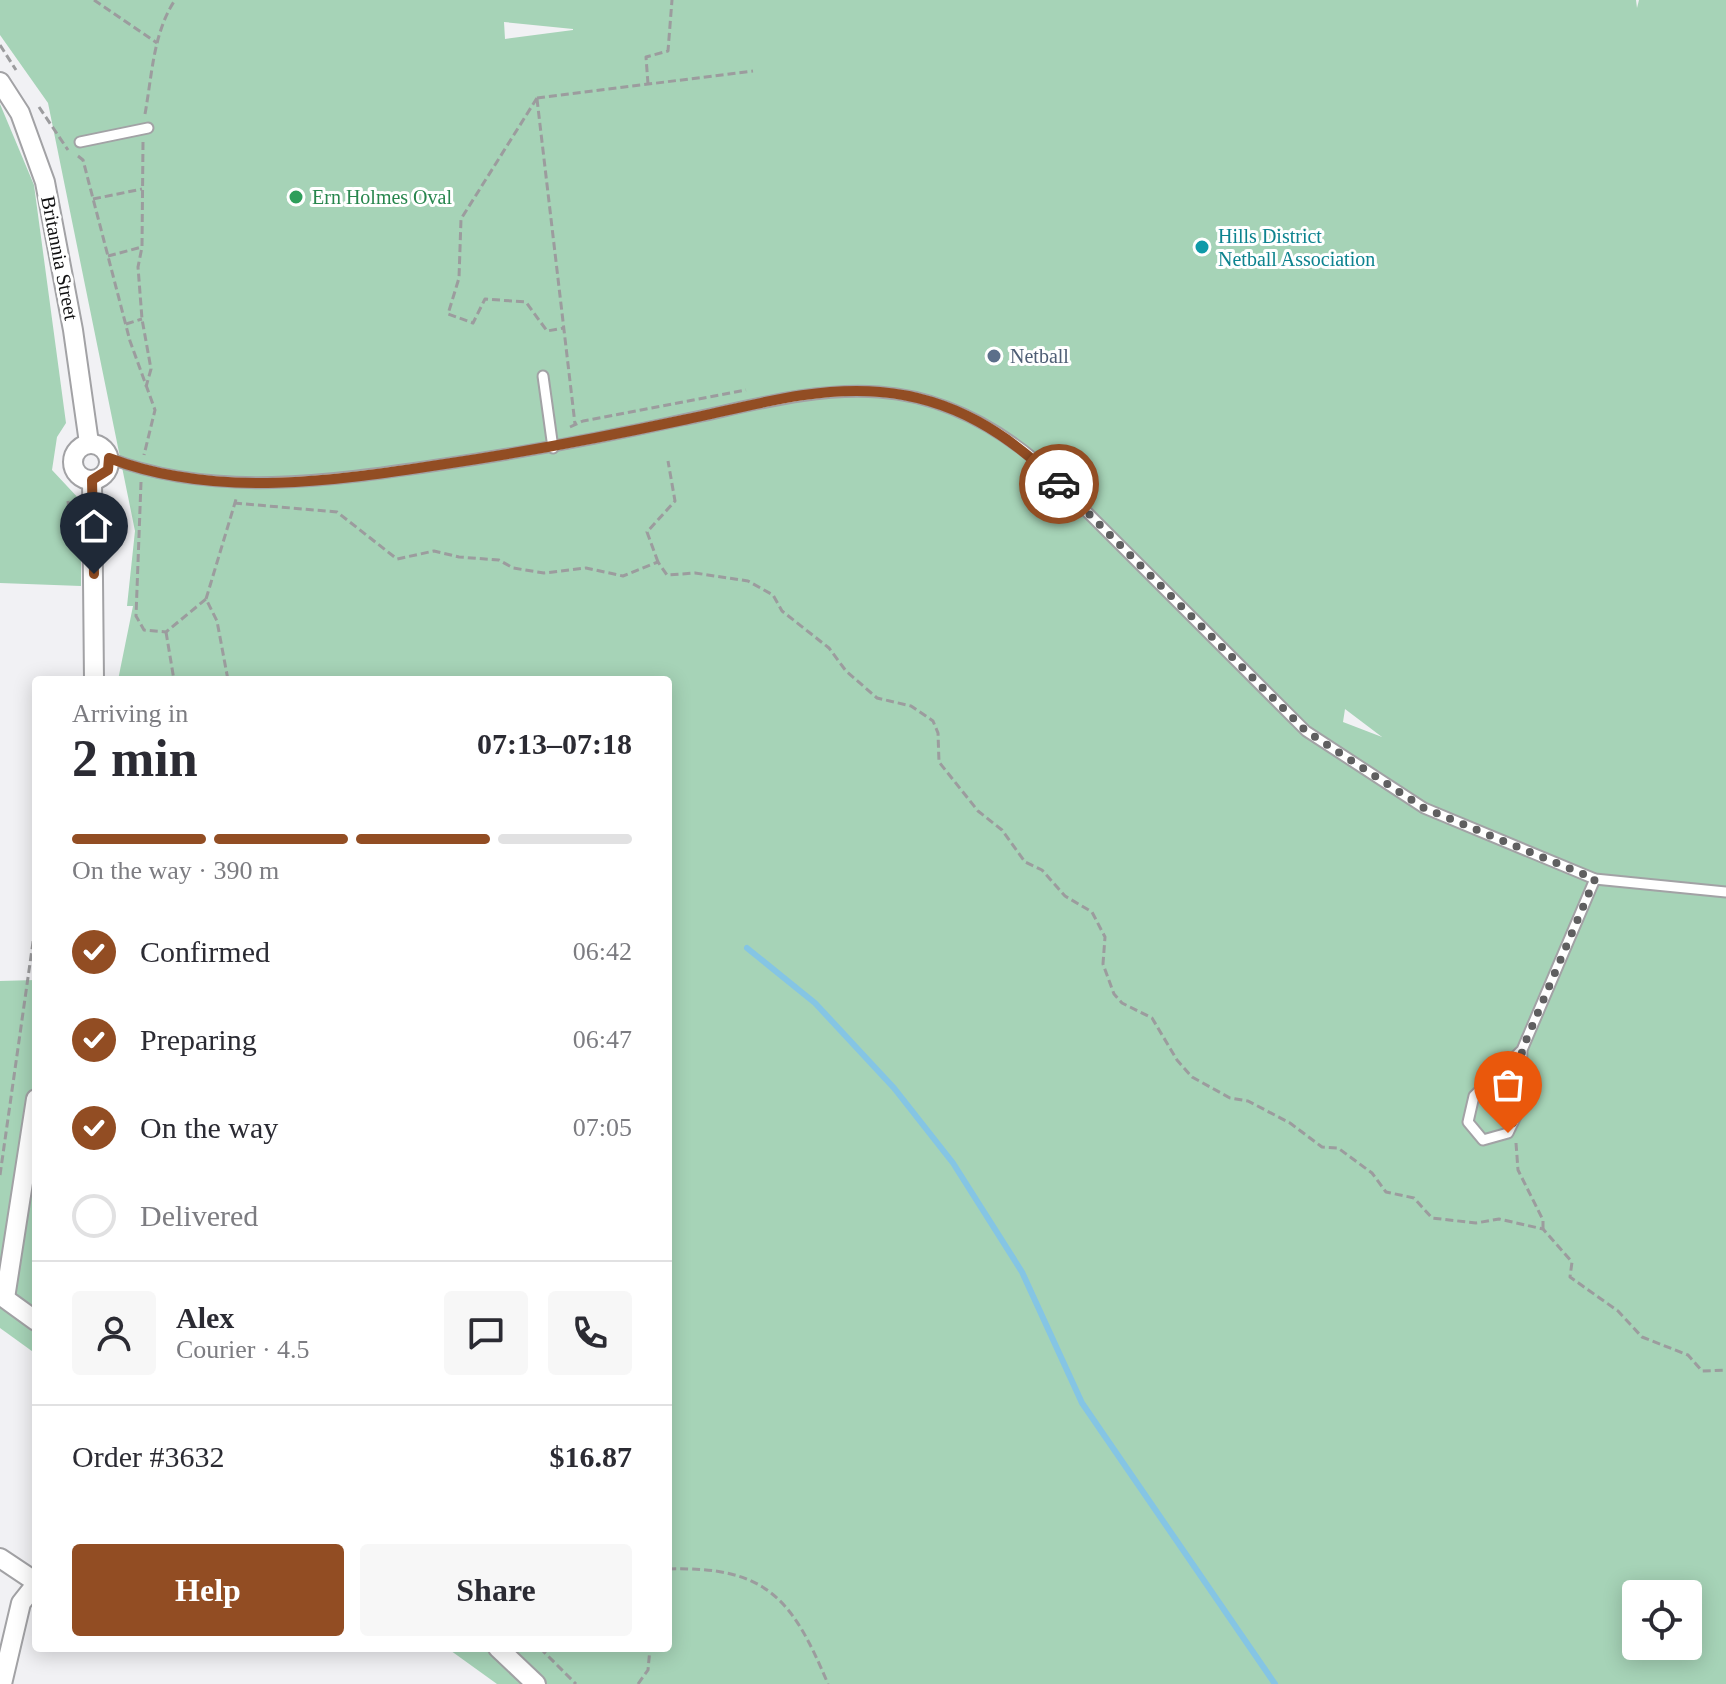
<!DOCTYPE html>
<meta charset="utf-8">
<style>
:root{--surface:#fff;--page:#f7f7f7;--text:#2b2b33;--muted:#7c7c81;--line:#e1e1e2;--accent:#924d23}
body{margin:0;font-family:Georgia,serif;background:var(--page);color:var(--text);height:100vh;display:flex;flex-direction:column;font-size:30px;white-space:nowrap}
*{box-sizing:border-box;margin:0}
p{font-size:26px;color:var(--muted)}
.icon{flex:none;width:44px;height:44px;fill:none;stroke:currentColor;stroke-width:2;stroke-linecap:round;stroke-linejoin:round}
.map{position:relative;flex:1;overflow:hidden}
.sheet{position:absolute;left:32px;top:676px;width:640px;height:976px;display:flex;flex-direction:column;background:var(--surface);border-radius:8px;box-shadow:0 4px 20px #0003}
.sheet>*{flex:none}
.tools{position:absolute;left:1622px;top:1580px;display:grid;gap:16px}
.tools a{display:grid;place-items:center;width:80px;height:80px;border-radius:8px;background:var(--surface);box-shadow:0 4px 20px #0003;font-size:40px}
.pin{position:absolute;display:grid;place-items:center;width:68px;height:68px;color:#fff;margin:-82px -34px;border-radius:50% 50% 50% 0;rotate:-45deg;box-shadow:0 0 8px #0007}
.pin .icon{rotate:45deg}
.courier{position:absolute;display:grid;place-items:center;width:80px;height:80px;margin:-40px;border:6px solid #924d23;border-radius:50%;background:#fff;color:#222;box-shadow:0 2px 10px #0007}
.summary em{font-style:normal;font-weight:700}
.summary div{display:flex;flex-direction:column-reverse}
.summary{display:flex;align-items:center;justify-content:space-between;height:136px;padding:0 40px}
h1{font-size:52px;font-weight:700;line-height:60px}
.bar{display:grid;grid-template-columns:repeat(4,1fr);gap:12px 8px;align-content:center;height:96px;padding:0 40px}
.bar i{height:10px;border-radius:6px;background:var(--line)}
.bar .active{background:var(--accent)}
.bar p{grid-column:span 4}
.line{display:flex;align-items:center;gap:20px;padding:0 40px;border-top:2px solid var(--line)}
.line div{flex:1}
.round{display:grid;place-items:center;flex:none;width:84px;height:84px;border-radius:8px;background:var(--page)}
ol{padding:0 40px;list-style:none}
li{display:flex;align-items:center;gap:24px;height:88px}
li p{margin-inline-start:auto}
li .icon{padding:8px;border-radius:50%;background:var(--accent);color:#fff;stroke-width:4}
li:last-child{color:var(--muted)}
li i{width:44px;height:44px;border:4px solid var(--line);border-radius:50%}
.cta{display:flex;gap:16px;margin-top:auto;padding:16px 40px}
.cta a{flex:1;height:92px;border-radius:8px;background:var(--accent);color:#fff;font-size:32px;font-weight:700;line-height:92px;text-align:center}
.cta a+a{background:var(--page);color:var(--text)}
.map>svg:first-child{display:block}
.green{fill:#a6d3b7;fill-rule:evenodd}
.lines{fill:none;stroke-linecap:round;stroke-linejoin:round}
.stream{stroke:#85c5e4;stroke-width:6}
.service-casing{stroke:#a2a2a5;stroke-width:13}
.minor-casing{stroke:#a2a2a5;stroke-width:22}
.path{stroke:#9c9c9e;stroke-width:3;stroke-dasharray:8 4;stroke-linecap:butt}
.service{stroke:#fff;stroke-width:9}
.minor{stroke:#fff;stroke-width:18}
.done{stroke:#5f5f60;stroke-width:8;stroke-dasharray:0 14.4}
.route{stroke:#924d23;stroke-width:10}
.leisure-dot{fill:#2e9e5b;stroke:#fff;stroke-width:3}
.culture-dot{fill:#0f9aa8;stroke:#fff;stroke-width:3}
.service-dot{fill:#5c6f8a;stroke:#fff;stroke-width:3}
.labels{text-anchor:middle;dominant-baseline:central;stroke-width:6;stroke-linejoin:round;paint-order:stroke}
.leisure-label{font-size:20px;fill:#27864d;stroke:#fff;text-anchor:start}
.culture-label{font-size:20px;fill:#0d838f;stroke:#fff;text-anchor:start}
.street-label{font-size:20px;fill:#101011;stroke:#fff}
.service-label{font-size:20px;fill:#4e5e75;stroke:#fff;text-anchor:start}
</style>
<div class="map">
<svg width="1726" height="1684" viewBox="0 0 1726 1684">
<rect width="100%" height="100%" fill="#f1f1f4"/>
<!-- green -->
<g class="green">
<path d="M0 0H1636L1637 8 1639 0H1726V1684H497L447 1648H668V680H118L133 606H127L135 531 48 103 0 35ZM504 22 573 29V30L505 39ZM1345 709 1382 737 1343 722ZM1636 1594H1688V1646H1636Z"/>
<path d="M0 104 34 185 66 423 57 437 52 470 81 501V586L0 583Z"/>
<path d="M36 980V1354L0 1328V981Z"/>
</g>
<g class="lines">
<!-- stream -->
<path class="stream" d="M747 948 815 1003 894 1088 953 1163 1022 1272 1082 1403 1275 1684"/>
<!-- service casing -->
<g class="service-casing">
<g id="service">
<path d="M80 142 148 128"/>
<path d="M543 376 553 448"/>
<path d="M109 458C214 498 330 481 438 465 520 453 601 438 682 420 747 407 813 387 879 392 937 396 989 422 1033 458L1306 731 1424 808 1595 879 1726 892"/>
<path d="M1522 1050 1520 1108 1508 1133 1483 1140 1468 1122 1474 1096 1522 1050 1595 879"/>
</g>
</g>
<!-- minor casing -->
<g class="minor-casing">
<g id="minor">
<path d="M0 82 20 113 45 182 73 330 89 443"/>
<circle cx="91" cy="462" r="18"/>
<path d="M92 480 94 680"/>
<path d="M0 1295 36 1321"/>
<path d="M5 1298 36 1099"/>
<path d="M0 1558 36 1582"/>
<path d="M498 1648 536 1684"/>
<path d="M2 1684 21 1603 36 1584"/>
</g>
</g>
<!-- path -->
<g class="path">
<path d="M94 0 157 43"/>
<path d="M0 45 16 70"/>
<path d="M648 84 646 57 668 51 672 0"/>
<path d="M537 98 461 219 459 278 448 314 473 323 485 299 526 302 547 331 564 328"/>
<path d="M537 98 753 71"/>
<path d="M537 99 575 424"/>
<path d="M39 107 68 150"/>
<path d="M145 114C152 76 153 33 175 0"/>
<path d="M143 142 142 247 138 267 142 319 151 369 146 387"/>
<path d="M78 156 83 160 130 341 155 410 144 455"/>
<path d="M93 199 142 189"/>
<path d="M108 256 142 247"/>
<path d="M126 324 142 319"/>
<path d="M570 427 583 421 746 390"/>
<path d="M141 482 136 616 144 630 166 632 206 599 217 621 228 680"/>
<path d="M68 501 72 537"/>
<path d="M234 503 337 512 397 559 434 551 459 557 499 560 513 568 544 573 586 568 623 576 658 562 667 575 695 573 748 581 773 595 782 611 829 648 846 671 877 698 911 706 933 721 938 733 939 762 978 811 1002 830 1025 862 1042 870 1065 896 1092 912 1105 937 1103 964 1114 994 1122 1003 1152 1018 1177 1060 1192 1077 1230 1098 1248 1101 1290 1123 1322 1147 1338 1148 1372 1173 1386 1192 1414 1198 1432 1218 1476 1223 1499 1219 1543 1229 1572 1262 1570 1277 1618 1311 1642 1337 1688 1355 1702 1371 1726 1370"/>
<path d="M658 562 647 532 675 501 668 461"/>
<path d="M206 599 237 496"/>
<path d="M166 632 174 680"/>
<path d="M1516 1143 1518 1170 1543 1220V1229"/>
<path d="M0 1175 36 921"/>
<path d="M668 1569C766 1566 792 1598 828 1684"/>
<path d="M540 1648 576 1684"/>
<path d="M638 1684 648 1670 650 1648"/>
</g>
<!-- service -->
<use href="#service" class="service"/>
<!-- minor -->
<use href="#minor" class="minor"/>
</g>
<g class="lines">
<!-- done -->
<path class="done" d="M1059 484 1306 731 1424 808 1595 879 1522 1050 1520 1108 1508 1133"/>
<!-- route -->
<path class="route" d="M94 574 92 480 108 470 109 458C216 499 334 481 445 464 525 452 604 437 683 420 747 407 814 386 880 392 953 398 1009 434 1059 484"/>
</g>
<!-- markers -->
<circle class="leisure-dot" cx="296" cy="197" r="8"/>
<circle class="culture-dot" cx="1202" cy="247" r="8"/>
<circle class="service-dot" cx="994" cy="356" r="8"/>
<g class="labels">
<!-- leisure labels -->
<g class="leisure-label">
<text x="312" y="197">Ern Holmes Oval</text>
</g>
<!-- culture labels -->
<g class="culture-label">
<text x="1218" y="236">Hills District<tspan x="1218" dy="23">Netball Association</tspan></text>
</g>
<!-- street labels -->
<g class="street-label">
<text transform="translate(60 258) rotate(79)">Britannia Street</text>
</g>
<!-- service labels -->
<g class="service-label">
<text x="1010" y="356">Netball</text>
</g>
</g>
</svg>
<div class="tools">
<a><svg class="icon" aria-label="locate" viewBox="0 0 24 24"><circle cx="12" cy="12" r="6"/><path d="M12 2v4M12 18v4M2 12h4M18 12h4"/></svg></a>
</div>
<div class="pin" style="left:1508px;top:1133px;background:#ea580c"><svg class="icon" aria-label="bag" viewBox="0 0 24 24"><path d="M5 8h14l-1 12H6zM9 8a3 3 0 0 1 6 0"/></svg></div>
<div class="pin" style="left:94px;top:574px;background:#1f2937"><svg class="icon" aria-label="home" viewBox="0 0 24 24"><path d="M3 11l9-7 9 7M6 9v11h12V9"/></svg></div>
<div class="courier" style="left:1059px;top:484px"><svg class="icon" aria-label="car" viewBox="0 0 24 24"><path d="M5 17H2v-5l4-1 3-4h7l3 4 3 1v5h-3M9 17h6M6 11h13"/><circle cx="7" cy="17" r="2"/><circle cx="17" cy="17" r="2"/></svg></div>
<section class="sheet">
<div class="summary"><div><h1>2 min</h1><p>Arriving in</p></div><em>07:13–07:18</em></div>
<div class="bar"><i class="active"></i><i class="active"></i><i class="active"></i><i></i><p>On the way · 390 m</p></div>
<ol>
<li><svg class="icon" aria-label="check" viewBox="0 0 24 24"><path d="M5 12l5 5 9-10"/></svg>Confirmed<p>06:42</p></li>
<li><svg class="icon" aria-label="check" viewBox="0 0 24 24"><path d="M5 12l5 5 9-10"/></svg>Preparing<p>06:47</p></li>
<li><svg class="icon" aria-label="check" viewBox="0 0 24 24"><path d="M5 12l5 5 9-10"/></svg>On the way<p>07:05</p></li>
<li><i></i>Delivered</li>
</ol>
<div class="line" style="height:144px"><a class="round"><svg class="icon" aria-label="person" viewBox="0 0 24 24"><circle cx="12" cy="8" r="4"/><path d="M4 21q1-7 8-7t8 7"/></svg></a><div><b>Alex</b><p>Courier · 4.5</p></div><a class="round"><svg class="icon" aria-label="chat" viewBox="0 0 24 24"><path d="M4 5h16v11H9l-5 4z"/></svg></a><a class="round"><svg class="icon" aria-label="phone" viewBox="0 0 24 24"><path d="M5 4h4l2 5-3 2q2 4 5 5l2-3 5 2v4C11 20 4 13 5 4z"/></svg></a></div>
<div class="line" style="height:104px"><div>Order #3632</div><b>$16.87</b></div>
<div class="cta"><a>Help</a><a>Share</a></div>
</section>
</div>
